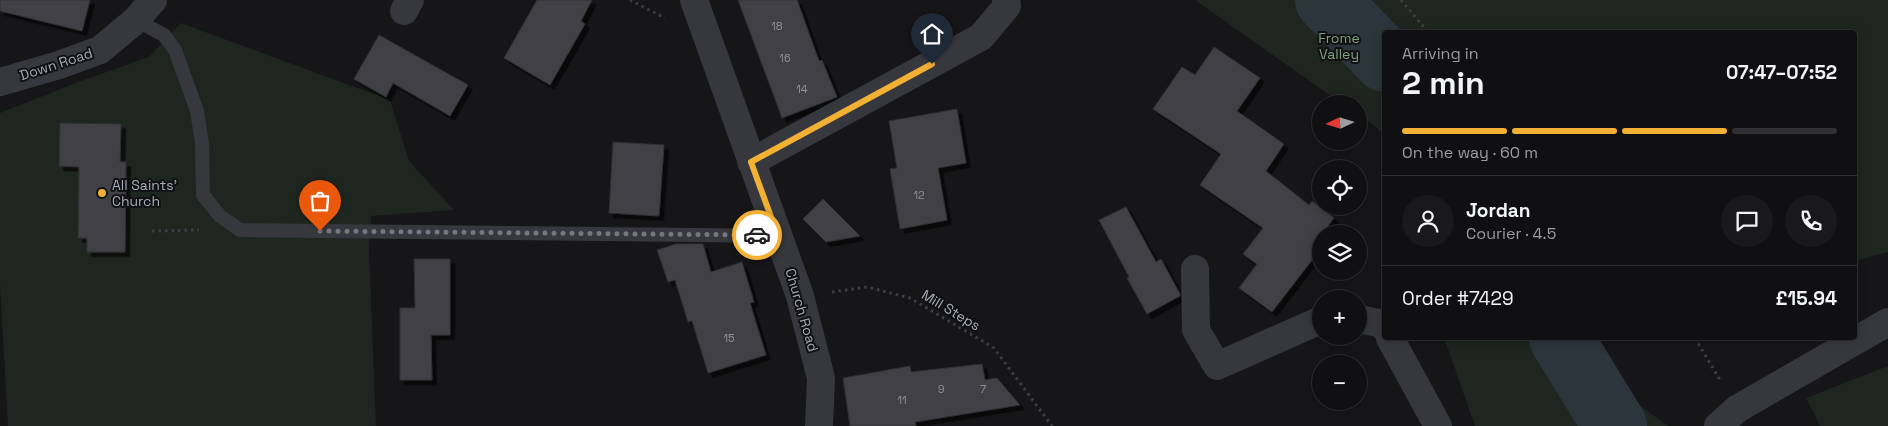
<!DOCTYPE html>
<meta charset="utf-8">
<style>
:root{--surface:#101012;--page:#19191b;--text:#f1f3f6;--muted:#9c9d9f;--line:#303032;--accent:#f2b134}
body{margin:0;font-family:"Space Grotesk",sans-serif;background:var(--page);color:var(--text);height:100vh;display:flex;flex-direction:column;font-size:19px;white-space:nowrap}
*{box-sizing:border-box;margin:0}
p{font-size:16px;color:var(--muted)}
.icon{flex:none;width:28px;height:28px;fill:none;stroke:currentColor;stroke-width:2;stroke-linecap:round;stroke-linejoin:round}
.map{position:relative;flex:1;overflow:hidden}
.side{position:absolute;left:1382px;top:30px;width:475px;height:310px;display:flex;flex-direction:column;background:var(--surface);border-radius:5px;box-shadow:0 2px 12px #0003,0 0 0 1px var(--line)}
.side>*{flex:none}
.needle{width:32px;rotate:266deg}
.fabs{position:absolute;left:1312px;top:95px;display:grid;gap:10px}
.fabs a{display:grid;place-items:center;width:55px;height:55px;border-radius:50%;background:var(--surface);box-shadow:0 2px 12px #0003,0 0 0 1px var(--line);font-size:25px}
.pin{position:absolute;display:grid;place-items:center;width:42px;height:42px;color:#fff;margin:-51px -21px;border-radius:50% 50% 50% 0;rotate:-45deg;box-shadow:0 0 5px #0007}
.pin .icon{rotate:45deg}
.courier{position:absolute;display:grid;place-items:center;width:50px;height:50px;margin:-25px;border:4px solid #f2b134;border-radius:50%;background:#fff;color:#222;box-shadow:0 1px 6px #0007}
.headline em{font-style:normal;font-weight:800}
.headline div{display:flex;flex-direction:column-reverse}
.headline{display:flex;align-items:center;justify-content:space-between;height:85px;padding:0 20px}
h1{font-size:32px;font-weight:800;line-height:38px}
.bar{display:grid;grid-template-columns:repeat(4,1fr);gap:8px 5px;align-content:center;height:60px;padding:0 20px}
.bar i{height:6px;border-radius:4px;background:var(--line)}
.bar .current{background:var(--accent)}
.bar p{grid-column:span 4}
.line{display:flex;align-items:center;gap:12px;padding:0 20px;border-top:1px solid var(--line)}
.line div{flex:1}
.round{display:grid;place-items:center;flex:none;width:52px;height:52px;border-radius:26px;background:var(--page)}
.map>svg:first-child{display:block}
.green{fill:#1e261f}
.lines{fill:none;stroke-linecap:round;stroke-linejoin:round}
.river{stroke:#2c353c;stroke-width:64}
.building{fill:#404145;stroke:#303034;filter:url(#shadow)}
.path{stroke:#3d3f44;stroke-width:3;stroke-dasharray:2.5 4;stroke-linecap:butt}
.service{stroke:#37383d;stroke-width:14}
.minor{stroke:#37383d;stroke-width:28}
.tertiary{stroke:#37383d;stroke-width:28}
.done{stroke:#757880;stroke-width:5;stroke-dasharray:0 9}
.route{stroke:#f2b134;stroke-width:6}
.poi-dot{fill:#f2b134;stroke:#111113;stroke-width:2}
.labels{text-anchor:middle;dominant-baseline:central;stroke-width:4;stroke-linejoin:round;paint-order:stroke}
.number-label{font-size:11px;fill:#8e929b}
.park-label{font-size:14px;fill:#7fa381;stroke:#111113}
.street-label{font-size:14px;fill:#a8adb8;stroke:#111113}
.poi-label{font-size:14px;fill:#a8adb8;stroke:#111113;text-anchor:start}
</style>
<div class="map">
<svg width="1888" height="426" viewBox="0 0 1888 426">
<defs>
<filter id="shadow"><feDropShadow dx="4.5" dy="4.5" stdDeviation="0" flood-color="#0009"/></filter>
</defs>
<rect width="100%" height="100%" fill="#161618"/>
<!-- green -->
<g class="green">
<path d="M1195 0H1888V252L1855 261V32H1385V134L1359 115V104H1342Z"/>
<path d="M181 23 390 100 409 161 454 210 371 216 369 251 376 426H8L0 284V113L81 81 149 57Z"/>
<path d="M1444 338H1546L1668 426H1475Z"/>
<path d="M1888 366V426H1820L1806 398Z"/>
</g>
<g class="lines">
<!-- river -->
<g class="river">
<path d="M1327 0 1385 60"/>
<path d="M1561 338 1615 426"/>
</g>
</g>
<!-- building -->
<g class="building">
<path d="M0 0H90L82 31 0 11Z"/>
<path d="M537 0H592L581 21 585 24 550 85 504 58Z"/>
<path d="M738 0H797L819 61 822 60 837 97 782 118Z"/>
<path d="M379 35 468 85 450 116 393 83 386 97 354 79Z"/>
<path d="M1214 47 1260 78 1237 111 1284 144 1266 171 1309 205 1312 201 1334 218 1313 246 1319 251 1272 312 1239 288 1257 264 1243 254 1263 228 1200 185 1221 154 1153 109 1182 67 1195 75Z"/>
<path d="M957 109 966 163 938 168 947 220 900 229 890 169 897 168 889 121Z"/>
<path d="M60 123 121 124 120 162H126L125 252H87V238H78L79 167 59 166Z"/>
<path d="M613 142 664 145 659 216 609 213Z"/>
<path d="M823 199 860 236 826 242 803 219Z"/>
<path d="M1126 207 1156 262 1161 259 1180 294V296L1147 314 1127 278 1129 277 1099 220Z"/>
<path d="M676 244H703L711 272 742 262 754 302 750 303 766 355 708 373 692 321 688 322 675 280 668 282 657 250Z"/>
<path d="M414 259H450V335H431L432 380H400V308H415Z"/>
<path d="M982 364 985 380 997 378 1020 405 915 422 916 426H850L843 378 910 366 911 372Z"/>
</g>
<g class="lines">
<!-- path -->
<g class="path">
<path d="M630 0 665 18"/>
<path d="M1401 0 1428 32"/>
<path d="M152 231 199 230"/>
<path d="M832 292 867 287 910 298 994 348 1052 426"/>
<path d="M1695 338 1720 380"/>
</g>
<!-- service -->
<path class="service" d="M136 20 164 35 175 50 197 111 202 143 203 195 220 216 240 230 778 236"/>
<!-- minor -->
<g class="minor">
<path d="M694 0 800 296 821 378 819 426"/>
<path d="M404 11 410 0"/>
<path d="M751 162 981 37 1007 6 1006 0"/>
<path d="M1195 269 1196 330 1217 366 1321 320"/>
<path d="M1359 319 1383 324 1385 328"/>
<path d="M1390 338 1438 426"/>
<path d="M1718 426 1737 409 1888 322"/>
</g>
<!-- tertiary -->
<path class="tertiary" d="M0 82 59 65 100 50 136 20 153 0"/>
</g>
<g class="lines">
<!-- done -->
<path class="done" d="M320 231 757 235"/>
<!-- route -->
<path class="route" d="M757 235 778 236 751 162 932 64"/>
</g>
<!-- markers -->
<circle class="poi-dot" cx="102" cy="193" r="5"/>
<g class="labels">
<!-- number labels -->
<g class="number-label">
<text x="777" y="26">18</text>
<text x="785" y="58">16</text>
<text x="802" y="89">14</text>
<text x="919" y="195">12</text>
<text x="729" y="338">15</text>
<text x="941" y="389">9</text>
<text x="983" y="389">7</text>
<text x="902" y="400">11</text>
</g>
<!-- park labels -->
<g class="park-label">
<text x="1339" y="38">Frome<tspan x="1339" dy="16">Valley</tspan></text>
</g>
<!-- street labels -->
<g class="street-label">
<text transform="translate(56 64) rotate(-18)">Down Road</text>
<text transform="translate(802 310) rotate(74)">Church Road</text>
<text transform="translate(951 310) rotate(31)">Mill Steps</text>
</g>
<!-- poi labels -->
<g class="poi-label">
<text x="112" y="185">All Saints'<tspan x="112" dy="16">Church</tspan></text>
</g>
</g>
</svg>
<div class="fabs">
<a><svg class="needle" viewBox="-14 -14 28 28"><path d="M0-13l5 13h-10z" fill="#e53935"/><path d="M0 13l5-13h-10z" fill="#9c9d9f"/></svg></a>
<a><svg class="icon" aria-label="locate" viewBox="0 0 24 24"><circle cx="12" cy="12" r="6"/><path d="M12 2v4M12 18v4M2 12h4M18 12h4"/></svg></a>
<a><svg class="icon" aria-label="layers" viewBox="0 0 24 24"><path d="M12 4l9 5-9 5-9-5zM3 14l9 5 9-5"/></svg></a>
<a>+</a>
<a>−</a>
</div>
<div class="pin" style="left:320px;top:231px;background:#ea580c"><svg class="icon" aria-label="bag" viewBox="0 0 24 24"><path d="M5 8h14l-1 12H6zM9 8a3 3 0 0 1 6 0"/></svg></div>
<div class="pin" style="left:932px;top:64px;background:#1f2937"><svg class="icon" aria-label="home" viewBox="0 0 24 24"><path d="M3 11l9-7 9 7M6 9v11h12V9"/></svg></div>
<div class="courier" style="left:757px;top:235px"><svg class="icon" aria-label="car" viewBox="0 0 24 24"><path d="M5 17H2v-5l4-1 3-4h7l3 4 3 1v5h-3M9 17h6M6 11h13"/><circle cx="7" cy="17" r="2"/><circle cx="17" cy="17" r="2"/></svg></div>
<section class="side">
<div class="headline"><div><h1>2 min</h1><p>Arriving in</p></div><em>07:47–07:52</em></div>
<div class="bar"><i class="current"></i><i class="current"></i><i class="current"></i><i></i><p>On the way · 60 m</p></div>
<div class="line" style="height:90px"><a class="round"><svg class="icon" aria-label="person" viewBox="0 0 24 24"><circle cx="12" cy="8" r="4"/><path d="M4 21q1-7 8-7t8 7"/></svg></a><div><b>Jordan</b><p>Courier · 4.5</p></div><a class="round"><svg class="icon" aria-label="chat" viewBox="0 0 24 24"><path d="M4 5h16v11H9l-5 4z"/></svg></a><a class="round"><svg class="icon" aria-label="phone" viewBox="0 0 24 24"><path d="M5 4h4l2 5-3 2q2 4 5 5l2-3 5 2v4C11 20 4 13 5 4z"/></svg></a></div>
<div class="line" style="height:65px"><div>Order #7429</div><b>£15.94</b></div>
</section>
</div>
